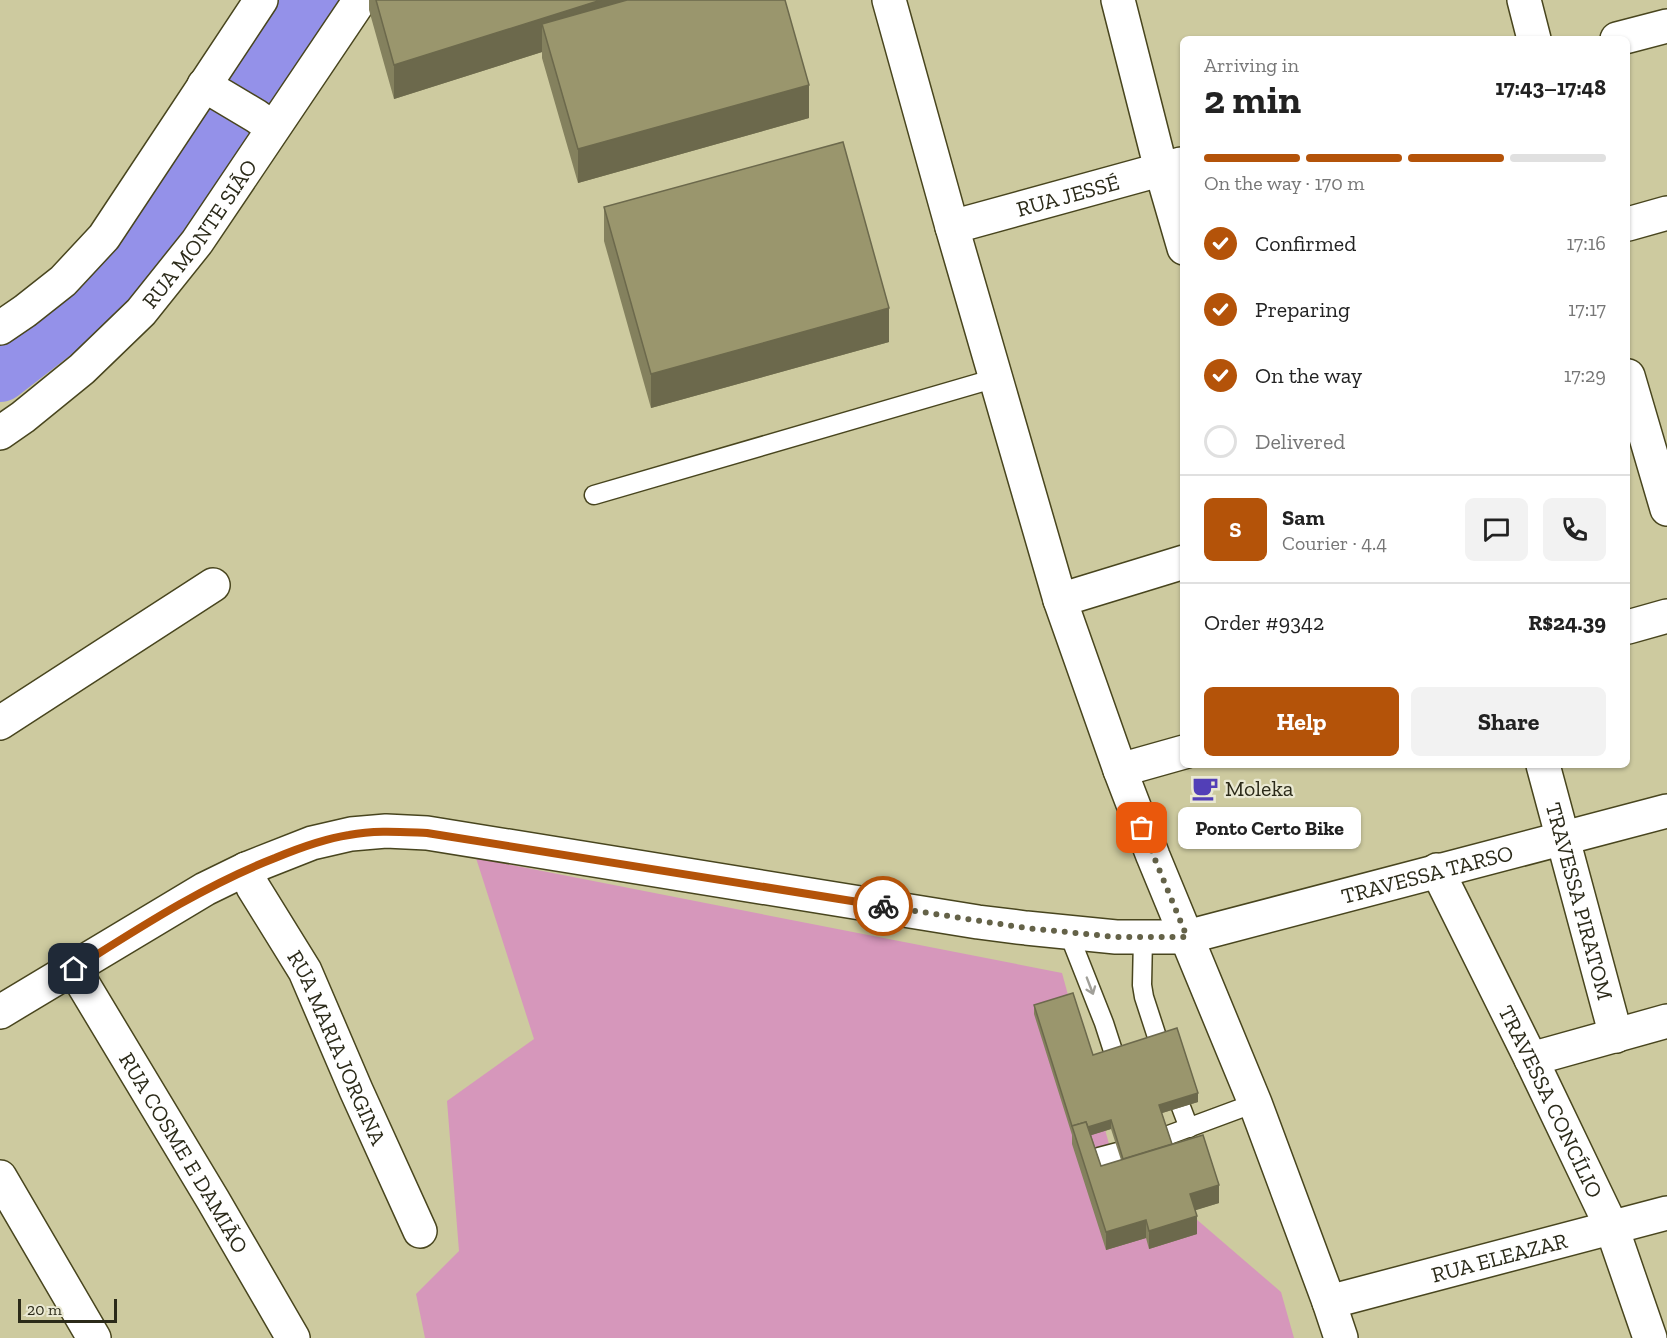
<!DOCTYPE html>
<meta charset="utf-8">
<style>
:root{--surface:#fff;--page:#f2f2f2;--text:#222;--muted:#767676;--line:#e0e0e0;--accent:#b45309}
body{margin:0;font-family:"Zilla Slab",serif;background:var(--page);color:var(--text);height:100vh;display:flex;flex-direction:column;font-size:22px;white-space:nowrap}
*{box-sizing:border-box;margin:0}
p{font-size:20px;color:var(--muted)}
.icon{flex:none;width:33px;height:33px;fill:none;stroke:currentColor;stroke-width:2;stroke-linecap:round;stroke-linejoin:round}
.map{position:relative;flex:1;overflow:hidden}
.drawer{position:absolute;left:1180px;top:36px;width:450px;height:732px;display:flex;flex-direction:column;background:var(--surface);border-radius:9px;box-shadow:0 2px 4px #0004}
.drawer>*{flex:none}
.scale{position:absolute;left:18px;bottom:15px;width:99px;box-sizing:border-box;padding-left:6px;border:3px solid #2b2a19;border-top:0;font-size:16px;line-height:21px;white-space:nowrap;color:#2b2a19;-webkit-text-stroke:4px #eae9d3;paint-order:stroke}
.pin{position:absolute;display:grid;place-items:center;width:51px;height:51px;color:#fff;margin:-26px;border-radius:12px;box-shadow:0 3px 9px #0006}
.courier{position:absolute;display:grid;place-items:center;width:60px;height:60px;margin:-30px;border:4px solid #b45309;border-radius:50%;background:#fff;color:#222;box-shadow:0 2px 8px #0007}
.bubble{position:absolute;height:42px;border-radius:9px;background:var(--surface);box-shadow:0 2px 4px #0004;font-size:20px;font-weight:700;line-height:42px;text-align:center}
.overview em{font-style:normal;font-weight:700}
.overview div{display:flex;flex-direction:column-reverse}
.overview{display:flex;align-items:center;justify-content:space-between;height:102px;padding:0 24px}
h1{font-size:39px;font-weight:700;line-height:45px}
.bar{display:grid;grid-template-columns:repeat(4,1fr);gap:9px 6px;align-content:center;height:72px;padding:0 24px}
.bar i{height:8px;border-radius:4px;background:var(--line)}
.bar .current{background:var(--accent)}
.bar p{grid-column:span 4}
.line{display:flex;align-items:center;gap:15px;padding:0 24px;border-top:2px solid var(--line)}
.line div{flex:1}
.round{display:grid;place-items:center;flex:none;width:63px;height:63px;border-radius:9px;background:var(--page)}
ol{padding:0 24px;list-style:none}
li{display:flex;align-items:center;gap:18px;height:66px}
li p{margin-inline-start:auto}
li .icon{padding:6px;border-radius:50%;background:var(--accent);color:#fff;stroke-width:4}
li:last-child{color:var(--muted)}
li i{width:33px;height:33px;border:3px solid var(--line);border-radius:50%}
.button{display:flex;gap:12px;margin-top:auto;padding:12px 24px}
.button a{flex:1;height:69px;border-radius:9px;background:var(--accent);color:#fff;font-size:24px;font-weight:700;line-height:69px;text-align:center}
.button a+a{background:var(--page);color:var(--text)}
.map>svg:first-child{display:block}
.green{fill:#d697bb}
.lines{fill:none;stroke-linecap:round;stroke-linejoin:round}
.river{stroke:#9491e9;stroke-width:58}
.service-casing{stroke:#48451e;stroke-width:21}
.minor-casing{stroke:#48451e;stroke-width:36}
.secondary-casing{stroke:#48451e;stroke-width:36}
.service{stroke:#fff;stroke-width:18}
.minor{stroke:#fff;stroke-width:33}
.secondary{stroke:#fff;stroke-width:33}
.wall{fill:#84815e;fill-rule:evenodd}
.shaded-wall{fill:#6c694c}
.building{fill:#9a966d;stroke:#6c694c;stroke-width:1.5}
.oneway{stroke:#a09f98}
.done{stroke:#646248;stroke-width:6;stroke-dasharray:0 10.8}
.route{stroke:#b45309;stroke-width:8}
.labels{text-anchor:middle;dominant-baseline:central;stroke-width:4.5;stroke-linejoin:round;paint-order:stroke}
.street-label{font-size:22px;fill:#2b2a19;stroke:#eae9d3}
.poi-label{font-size:22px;fill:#2b2a19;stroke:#eae9d3;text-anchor:start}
</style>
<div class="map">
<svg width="1667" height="1338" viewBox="0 0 1667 1338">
<rect width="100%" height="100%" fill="#cdca9f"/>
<!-- green -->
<path class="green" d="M476 858 1062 973 1109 1144 1281 1292 1294 1338H425L416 1294 459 1251 447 1101 534 1039Z"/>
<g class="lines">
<!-- river -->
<path class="river" d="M0 373 115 284 168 218 314 0"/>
<!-- service casing -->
<g class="service-casing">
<g id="service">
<path d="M594 495 996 378"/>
<path d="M1068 932 1104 1023 1115 1057"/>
<path d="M1143 937 1142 985 1144 997 1159 1043"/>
<path d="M1181 1107 1189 1128"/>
<path d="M1166 1136 1255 1103"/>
<path d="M1099 1157 1118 1152"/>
</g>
</g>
<!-- minor casing -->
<g class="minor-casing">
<g id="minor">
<path d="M1118 0 1161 169 1184 248"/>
<path d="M1524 0 1534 39"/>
<path d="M1617 39 1667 26"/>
<path d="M204 85 256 116 273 128"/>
<path d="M1628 224 1667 213"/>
<path id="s1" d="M952 227 1181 164"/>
<path d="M0 328 25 311 63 281 104 237 261 0"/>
<path d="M1628 376 1667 509"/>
<path id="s2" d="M0 433 23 417 82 369 141 312 197 242 360 0"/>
<path d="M1060 600 1184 562"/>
<path d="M1628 627 1667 616"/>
<path d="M0 723 213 585"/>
<path id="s3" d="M1543 765 1616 1036"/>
<path d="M1120 770 1184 752"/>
<path id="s4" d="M246 869 253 887 305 971 356 1090 420 1231"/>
<path id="s5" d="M1437 870 1531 1059 1612 1228 1650 1338"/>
<path id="s6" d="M74 969 213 1200 293 1338"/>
<path id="s7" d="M0 1012 205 889 246 869 312 843 351 834 386 831 427 833 978 922 1026 928 1116 937H1187L1667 811"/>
<path d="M1531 1059 1667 1021"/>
<path d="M0 1177 94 1338"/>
<path id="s8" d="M1329 1302 1667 1213"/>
</g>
</g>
<!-- secondary casing -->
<g class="secondary-casing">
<path id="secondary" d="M889 0 952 227 1060 600 1120 770 1153 856 1255 1103 1329 1302 1341 1338"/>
</g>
<!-- service -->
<use href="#service" class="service"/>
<!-- minor -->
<use href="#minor" class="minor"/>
<!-- secondary -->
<use href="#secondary" class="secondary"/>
</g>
<!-- wall -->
<g class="wall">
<path d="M369 0H785L809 118 578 183 542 58V52L394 99 369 10Z"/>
<path d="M604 207 889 342 651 408 604 241Z"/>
<path d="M1034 1005 1093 1055 1198 1102 1162 1113 1172 1144 1219 1203 1195 1210 1197 1234 1149 1249 1146 1238 1106 1250 1072 1144V1135L1034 1014ZM1111 1129 1121 1160 1101 1166 1091 1135Z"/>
</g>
<!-- shaded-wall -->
<g class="shaded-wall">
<path d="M601 0H708L542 24V52L394 99V65Z"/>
<path d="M809 85V118L578 183V149Z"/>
<path d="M889 308V342L651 408V374Z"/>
<path d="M1198 1093V1102L1159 1114V1105Z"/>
<path d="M1111 1120V1129L1076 1140 1074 1132Z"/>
<path d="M1219 1185V1203L1190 1212V1194Z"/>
<path d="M1197 1216V1234L1149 1249V1231Z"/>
<path d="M1146 1220V1238L1106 1250V1232Z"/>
</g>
<!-- building -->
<g class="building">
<path d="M376 0H601L394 65Z"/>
<path d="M627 0H785L809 85 578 149 542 24Z"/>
<path d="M843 142 889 308 651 374 604 207Z"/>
<path d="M1073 993 1093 1055 1177 1028 1198 1093 1159 1105 1172 1144 1123 1159 1111 1120 1088 1127 1086 1122 1072 1126 1034 1005Z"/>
<path d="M1086 1122 1101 1166 1203 1135 1219 1185 1190 1194 1197 1216 1149 1231 1146 1220 1106 1232 1072 1126Z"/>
</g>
<!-- one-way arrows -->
<defs><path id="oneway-shaft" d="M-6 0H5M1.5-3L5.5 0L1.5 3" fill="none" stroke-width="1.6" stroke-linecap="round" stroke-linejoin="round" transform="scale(1.5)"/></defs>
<use class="oneway" href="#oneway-shaft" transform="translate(1090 986) rotate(69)"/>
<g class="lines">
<!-- done -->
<path class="done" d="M883 906 1026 928 1116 937H1187L1142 828"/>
<!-- route -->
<path class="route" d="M74 969C139 928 203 886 275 858 299 848 323 839 349 835 375 830 401 832 427 833L883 906"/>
</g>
<!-- icons -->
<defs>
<g id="cafe-bare" transform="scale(2.07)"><path d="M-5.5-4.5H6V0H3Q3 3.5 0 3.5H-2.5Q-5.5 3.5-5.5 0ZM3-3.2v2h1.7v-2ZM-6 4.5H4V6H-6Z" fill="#523fb7" stroke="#eae9d3" stroke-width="2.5" paint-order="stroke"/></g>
</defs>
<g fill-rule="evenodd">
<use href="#cafe-bare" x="1205" y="788"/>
</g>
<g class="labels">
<!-- street labels -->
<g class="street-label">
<text stroke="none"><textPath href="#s1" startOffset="120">RUA JESSÉ</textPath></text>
<text stroke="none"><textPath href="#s2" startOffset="284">RUA MONTE SIÃO</textPath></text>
<text stroke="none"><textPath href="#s7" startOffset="1488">TRAVESSA TARSO</textPath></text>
<text stroke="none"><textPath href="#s3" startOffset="141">TRAVESSA PIRATOM</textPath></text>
<text stroke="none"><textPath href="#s4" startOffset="201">RUA MARIA JORGINA</textPath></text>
<text stroke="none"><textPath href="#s5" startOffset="258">TRAVESSA CONCÍLIO</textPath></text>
<text stroke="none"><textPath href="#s6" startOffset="214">RUA COSME E DAMIÃO</textPath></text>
<text stroke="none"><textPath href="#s8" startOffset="176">RUA ELEAZAR</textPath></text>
</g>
<!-- poi labels -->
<g class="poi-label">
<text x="1225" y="788">Moleka</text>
</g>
</g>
</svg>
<div class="scale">20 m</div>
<div class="pin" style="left:1142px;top:828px;background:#ea580c"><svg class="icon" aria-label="bag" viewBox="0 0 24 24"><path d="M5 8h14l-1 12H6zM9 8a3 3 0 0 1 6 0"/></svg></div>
<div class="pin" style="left:74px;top:969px;background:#1f2937"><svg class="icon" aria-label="home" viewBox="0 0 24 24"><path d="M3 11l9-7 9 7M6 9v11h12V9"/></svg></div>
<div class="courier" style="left:883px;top:906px"><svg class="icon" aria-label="bike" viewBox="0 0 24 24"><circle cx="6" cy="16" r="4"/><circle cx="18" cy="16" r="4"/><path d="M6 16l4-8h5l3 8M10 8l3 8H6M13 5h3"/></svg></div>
<div class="bubble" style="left:1178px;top:807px;width:183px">Ponto Certo Bike</div>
<section class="drawer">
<div class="overview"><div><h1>2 min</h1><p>Arriving in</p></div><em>17:43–17:48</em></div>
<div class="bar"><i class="current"></i><i class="current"></i><i class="current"></i><i></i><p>On the way · 170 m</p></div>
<ol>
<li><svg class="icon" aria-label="check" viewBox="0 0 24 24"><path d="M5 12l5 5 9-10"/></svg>Confirmed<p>17:16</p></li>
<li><svg class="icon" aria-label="check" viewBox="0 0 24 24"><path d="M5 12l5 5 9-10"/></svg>Preparing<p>17:17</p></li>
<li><svg class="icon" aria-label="check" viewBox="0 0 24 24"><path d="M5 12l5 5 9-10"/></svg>On the way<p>17:29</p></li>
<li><i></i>Delivered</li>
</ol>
<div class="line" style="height:108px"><b class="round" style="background:var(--accent);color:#fff">S</b><div><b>Sam</b><p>Courier · 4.4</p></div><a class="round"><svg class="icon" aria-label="chat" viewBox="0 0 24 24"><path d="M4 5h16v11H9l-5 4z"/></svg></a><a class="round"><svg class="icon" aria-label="phone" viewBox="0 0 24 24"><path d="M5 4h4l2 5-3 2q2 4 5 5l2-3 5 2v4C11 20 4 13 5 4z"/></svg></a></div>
<div class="line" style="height:78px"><div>Order #9342</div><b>R$24.39</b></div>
<div class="button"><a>Help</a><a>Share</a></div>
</section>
</div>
